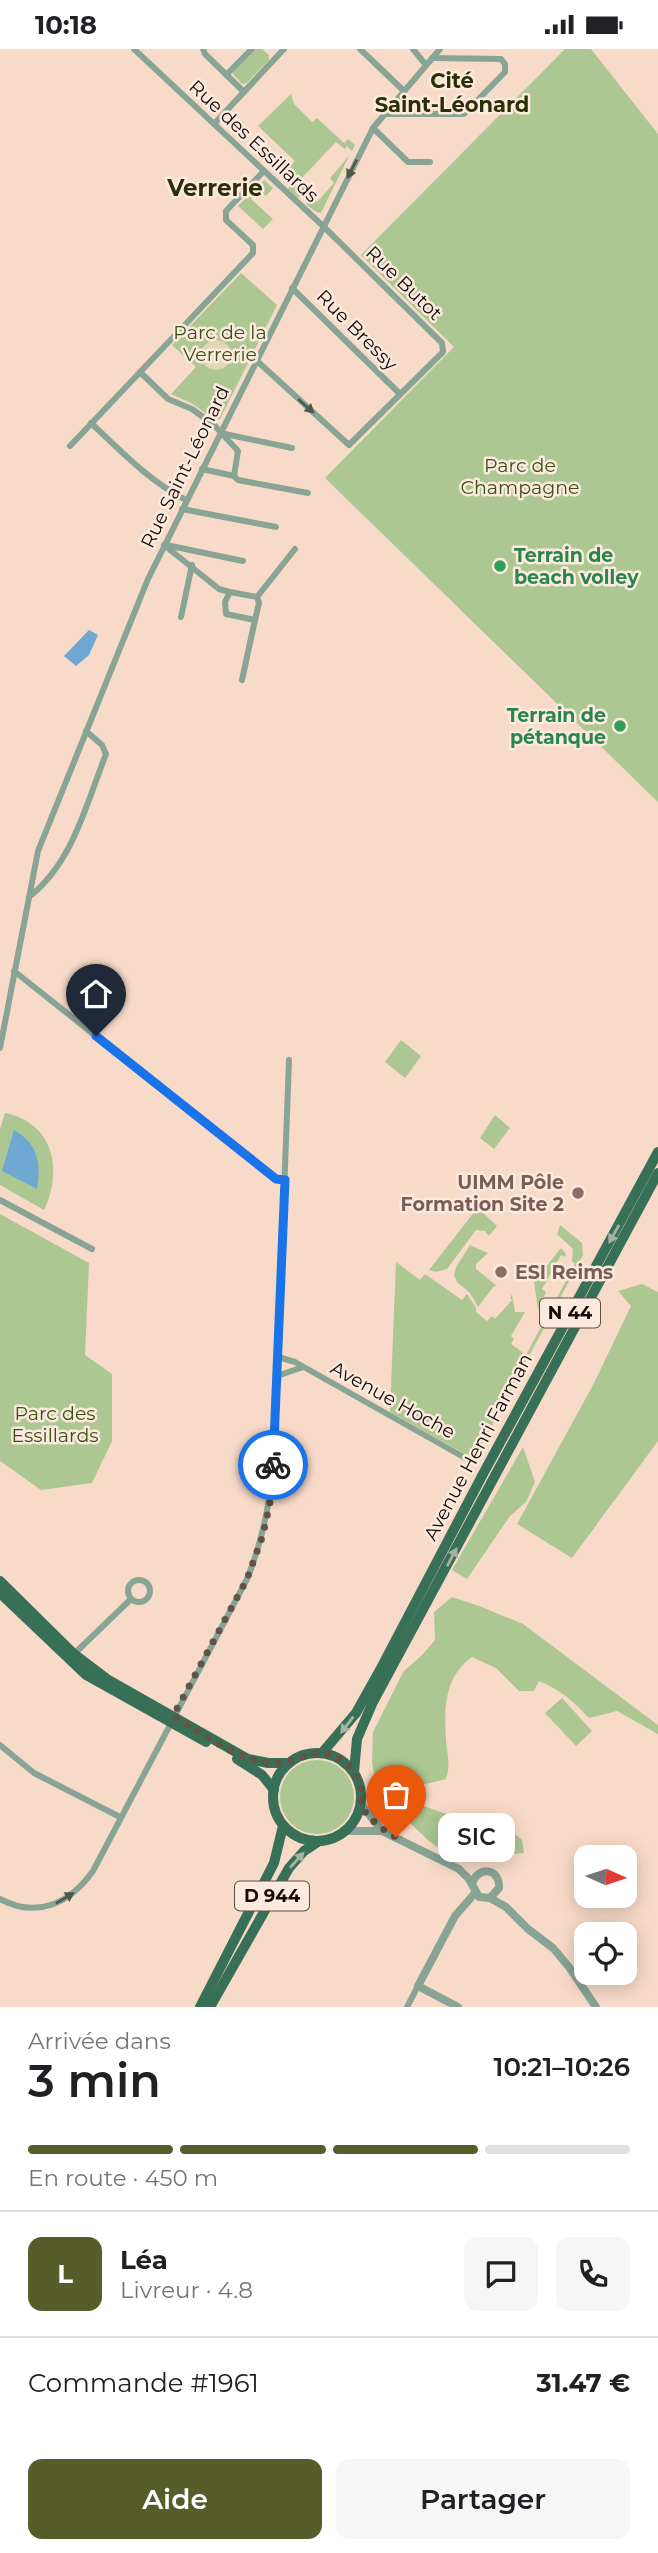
<!DOCTYPE html>
<html lang="fr">
<meta charset="utf-8">
<style>
:root{--surface:#fff;--page:#f6f6f6;--text:#202124;--muted:#757577;--line:#e0e0e0;--accent:#565c2a}
body{margin:0;font-family:Montserrat,sans-serif;background:var(--page);color:var(--text);height:100vh;display:flex;flex-direction:column;font-size:26px;white-space:nowrap}
*{box-sizing:border-box;margin:0}
p{font-size:23px;color:var(--muted)}
.icon{flex:none;width:38px;height:38px;fill:none;stroke:currentColor;stroke-width:2;stroke-linecap:round;stroke-linejoin:round}
.map{position:relative;height:1958px;overflow:hidden}
.details{display:flex;flex-direction:column;background:var(--surface);flex:1}
.details>*{flex:none}
.needle{width:46px;rotate:93deg}
.fabs{position:absolute;left:574px;top:1796px;display:grid;gap:14px}
.fabs a{display:grid;place-items:center;width:63px;height:63px;border-radius:14px;background:var(--surface);box-shadow:0 4px 18px #0003;font-size:35px}
.pin{position:absolute;display:grid;place-items:center;width:60px;height:60px;color:#fff;margin:-72px -30px;border-radius:50% 50% 50% 0;rotate:-45deg;box-shadow:0 0 7px #0007}
.pin .icon{rotate:45deg}
.courier{position:absolute;display:grid;place-items:center;width:70px;height:70px;margin:-35px;border:5px solid #1a73e8;border-radius:50%;background:#fff;color:#222;box-shadow:0 2px 9px #0007}
.bubble{position:absolute;height:49px;border-radius:14px;background:var(--surface);box-shadow:0 4px 18px #0003;font-size:23px;font-weight:600;line-height:49px;text-align:center}
.summary em{font-style:normal;font-weight:600}
.summary div{display:flex;flex-direction:column-reverse}
.summary{display:flex;align-items:center;justify-content:space-between;height:119px;padding:0 28px}
h1{font-size:46px;font-weight:600;line-height:52px}
.bar{display:grid;grid-template-columns:repeat(4,1fr);gap:10px 7px;align-content:center;height:84px;padding:0 28px}
.bar i{height:9px;border-radius:5px;background:var(--line)}
.bar .selected{background:var(--accent)}
.bar p{grid-column:span 4}
.line{display:flex;align-items:center;gap:18px;padding:0 28px;border-top:2px solid var(--line)}
.line div{flex:1}
.round{display:grid;place-items:center;flex:none;width:74px;height:74px;border-radius:14px;background:var(--page)}
.action{display:flex;gap:14px;margin-top:auto;padding:14px 28px}
.action a{flex:1;height:80px;border-radius:14px;background:var(--accent);color:#fff;font-size:28px;font-weight:600;line-height:80px;text-align:center}
.action a+a{background:var(--page);color:var(--text)}
.status{display:flex;justify-content:space-between;align-items:center;height:49px;padding:0 35px;background:var(--surface);direction:ltr}
.status svg{height:19px;fill:currentColor}
.map>svg:first-child{display:block}
.green{fill:#acc792}
.sand{fill:#e1d8b3}
.water{fill:#6fa8d2}
.lines{fill:none;stroke-linecap:round;stroke-linejoin:round}
.minor{stroke:#87a495;stroke-width:6}
.tertiary{stroke:#87a495;stroke-width:8}
.primary{stroke:#387057;stroke-width:10}
.oneway{fill:#4e584d}
.oneway2{fill:#a4b3a2}
.done{stroke:#645349;stroke-width:7;stroke-dasharray:0 12.6}
.route{stroke:#1a73e8;stroke-width:9}
.leisure-dot{fill:#2e9e5b;stroke:#fceadf;stroke-width:2.5}
.education-dot{fill:#8d6e63;stroke:#fceadf;stroke-width:2.5}
.labels{text-anchor:middle;dominant-baseline:central;stroke-width:5;stroke-linejoin:round;paint-order:stroke}
.shield{fill:#fceadf;stroke:#5a4e46;stroke-width:2}
.shield-label{font-size:18px;font-weight:bold;fill:#140b05}
.street-label{font-size:19px;fill:#140b05;stroke:#fceadf}
.park-label{font-size:19px;fill:#385215;stroke:#fceadf}
.leisure-label{font-size:19px;font-weight:bold;fill:#27864d;stroke:#fceadf;text-anchor:start}
.education-label{font-size:19px;font-weight:bold;fill:#785e54;stroke:#fceadf;text-anchor:end}
.neighbourhood-label{font-size:21px;font-weight:bold;fill:#2b2f05;stroke:#fceadf}
.quarter-label{font-size:23px;font-weight:bold;fill:#2b2f05;stroke:#fceadf}
</style>
<div class="status"><b>10:18</b><svg viewBox="0 0 49 12"><path d="M0 12V9h3v3zM5 12V6h3v6zM10 12V3h3v9zM15 12V0h3v12zM26 1h20v11H26zM47 4h2v5h-2z"/></svg></div>
<div class="map">
<svg width="658" height="1958" viewBox="0 0 658 1958">
<rect width="100%" height="100%" fill="#f8dac8"/>
<!-- green -->
<g class="green">
<path d="M256 0H262L269 6V11L247 34 242 35 232 24Z"/>
<path d="M565 0H591L658 85V753L325 429 454 298 361 206Z"/>
<path d="M291 45 294 55 312 73 317 69 344 94 348 90 355 96 352 102 347 97 345 100 336 93 298 133 306 141 298 149 288 140 291 136 281 127 295 112 258 77Z"/>
<path d="M349 107 321 164 316 163 306 155 311 149 317 153 334 134 330 129Z"/>
<path d="M264 131 273 139 266 147 259 141 251 150 273 170 263 180 238 157Z"/>
<path d="M241 224 277 256 220 370H213L193 355 171 345 196 318 172 296Z"/>
<path d="M401 991 421 1007 405 1029 385 1013Z"/>
<path d="M5 1064C54 1074 63 1121 44 1161L0 1136V1080Z"/>
<path d="M495 1066 510 1079 494 1100 480 1089Z"/>
<path d="M486 1148V1158L482 1163 497 1177 489 1187 485 1182 476 1181 447 1220 436 1223 429 1221Z"/>
<path d="M0 1165 89 1214 85 1306 112 1325V1392L92 1434 41 1441 0 1412Z"/>
<path d="M560 1176 582 1194 583 1206 474 1410 390 1363 396 1213 420 1231 425 1225 462 1251 467 1245 476 1259V1263L487 1272 492 1267 495 1270 512 1251 510 1249 512 1245 515 1263H525L511 1287 514 1290 511 1295 526 1306 575 1215 572 1212 573 1200 557 1185Z"/>
<path d="M470 1196 488 1204 476 1215V1220L497 1237H494L478 1258 470 1244 457 1233 454 1226 456 1218Z"/>
<path d="M561 1199 566 1205 565 1208 561 1206 542 1240 546 1243 538 1260 534 1233Z"/>
<path d="M642 1235 658 1243V1392L572 1509 517 1475 593 1336 631 1257 618 1242Z"/>
<path d="M523 1398 535 1433 526 1453 510 1467 467 1530 452 1521Z"/>
<path d="M452 1548 479 1557 523 1575 658 1676V1685L617 1662 589 1669C573 1652 561 1641 539 1632L534 1642H519L496 1619 472 1608C444 1628 444 1660 446 1692 447 1706 451 1716 446 1730L426 1735 398 1733 415 1754 449 1766 503 1775 522 1791 524 1804 510 1805 488 1799 482 1811 454 1810 429 1792 378 1744 372 1714 373 1683 403 1623 422 1606 435 1591 434 1563Z"/>
<path d="M562 1649 592 1682 576 1697 545 1664Z"/>
<circle cx="317" cy="1748" r="37"/>
</g>
<!-- sand -->
<circle class="sand" cx="216" cy="306" r="15"/>
<!-- water -->
<g class="water">
<path d="M89 581 98 586 89 606 76 617 64 607Z"/>
<path d="M14 1081C38 1095 41 1113 37 1140L2 1122Z"/>
</g>
<g class="lines">
<!-- minor -->
<g class="minor">
<path d="M134 0 323 177 442 294 443 303 349 396 256 311"/>
<path d="M203 0 205 5 244 43"/>
<path d="M360 0 404 42"/>
<path d="M413 0 426 16"/>
<path d="M226 26 252 0"/>
<path d="M384 65H464L505 23V15L501 10 432 9"/>
<path d="M214 75 284 0"/>
<path d="M373 79 408 113H430"/>
<path d="M292 239 400 345"/>
<path d="M140 323 168 350 192 360 215 377 238 402 234 427 202 420"/>
<path d="M91 374C122 403 149 432 186 451"/>
<path d="M225 385 292 399"/>
<path d="M70 397 253 204V196L226 171V162L263 123"/>
<path d="M234 427 238 431 308 444"/>
<path d="M182 460 276 478"/>
<path d="M164 496 219 540 230 543 225 553 226 565 255 571 259 554 257 548 230 543"/>
<path d="M166 496 243 512"/>
<path d="M257 548 295 500"/>
<path d="M181 568 192 516"/>
<path d="M242 631 255 571"/>
<path d="M29 848C73 813 86 756 106 705L102 696 86 682"/>
<path d="M14 922 276 1130 285 1131"/>
<path d="M0 999 38 802 148 530 373 79 440 0"/>
<path d="M0 1151 92 1200"/>
<path d="M278 1308 295 1313 467 1410"/>
<path d="M277 1327 303 1318"/>
<circle cx="139" cy="1542" r="11"/>
<path d="M74 1605 131 1550"/>
<path d="M0 1696 34 1724 120 1768"/>
<path d="M0 1850C38 1870 70 1854 93 1822L247 1530C263 1491 270 1454 274 1412L289 1011"/>
<path d="M407 1958 418 1937"/>
</g>
<!-- tertiary -->
<g class="tertiary">
<path d="M361 1755 382 1782"/>
<path d="M345 1782H382L459 1820 469 1830 479 1848 490 1849 506 1858 528 1880 553 1899 569 1918 596 1958"/>
<path d="M472 1835C478 1816 500 1819 499 1839L490 1849"/>
<path d="M458 1958 418 1937 455 1867 475 1844"/>
</g>
<!-- primary -->
<g class="primary">
<path d="M0 1532 74 1605 107 1630 248 1710 268 1714H289"/>
<path d="M0 1544 86 1626 206 1693"/>
<circle cx="317" cy="1748" r="44"/>
<path d="M322 1704 356 1664 380 1621 483 1425 658 1103"/>
<path d="M237 1710 262 1726 274 1741"/>
<path d="M354 1723 357 1690 372 1655 658 1124"/>
<path d="M200 1958 274 1814 283 1777"/>
<path d="M210 1958 289 1819 304 1802 319 1792"/>
</g>
</g>
<!-- one-way arrows -->
<defs><path id="oneway-solid" d="M-6-.8H1V-3.2L6.5 0L1 3.2V.8H-6Z" transform="scale(1.75)"/></defs>
<g class="oneway">
<use href="#oneway-solid" transform="translate(352 120) rotate(117)"/>
<use href="#oneway-solid" transform="translate(306 357) rotate(42)"/>
<use href="#oneway-solid" transform="translate(65 1849) rotate(-31)"/>
</g>
<g class="oneway2">
<use href="#oneway-solid" transform="translate(614 1185) rotate(119)"/>
<use href="#oneway-solid" transform="translate(452 1508) rotate(-62)"/>
<use href="#oneway-solid" transform="translate(347 1676) rotate(127)"/>
<use href="#oneway-solid" transform="translate(297 1811) rotate(-48)"/>
</g>
<g class="lines">
<!-- done -->
<path class="done" d="M273 1416 270 1453 263 1486 247 1530 173 1667C201 1683 237 1711 269 1714 295 1717 314 1694 340 1710 353 1717 361 1731 361 1745 362 1749 360 1753 361 1756 366 1768 385 1783 396 1788"/>
<!-- route -->
<path class="route" d="M96 987 276 1130 285 1131 273 1416"/>
</g>
<!-- markers -->
<g class="leisure-dot">
<circle cx="500" cy="517" r="7"/>
<circle cx="620" cy="677" r="7"/>
</g>
<g class="education-dot">
<circle cx="578" cy="1144" r="7"/>
<circle cx="501" cy="1223" r="7"/>
</g>
<g class="labels">
<!-- shield labels -->
<g class="shield">
<rect x="540" y="1249.5" width="60" height="29" rx="5"/>
<rect x="235" y="1832.5" width="74" height="29" rx="5"/>
</g>
<g class="shield-label">
<text x="570" y="1264">N 44</text>
<text x="272" y="1847">D 944</text>
</g>
<!-- street labels -->
<g class="street-label">
<text transform="translate(254 92) rotate(43)">Rue des Essillards</text>
<text transform="translate(404 234) rotate(44)">Rue Butot</text>
<text transform="translate(357 281) rotate(45)">Rue Bressy</text>
<text transform="translate(185 418) rotate(-64)">Rue Saint-Léonard</text>
<text transform="translate(393 1351) rotate(29)">Avenue Hoche</text>
<text transform="translate(478 1398) rotate(-62)">Avenue Henri Farman</text>
</g>
<!-- park labels -->
<g class="park-label">
<text x="220" y="283">Parc de la<tspan x="220" dy="22">Verrerie</tspan></text>
<text x="520" y="416">Parc de<tspan x="520" dy="22">Champagne</tspan></text>
<text x="55" y="1364">Parc des<tspan x="55" dy="22">Essillards</tspan></text>
</g>
<!-- leisure labels -->
<g class="leisure-label">
<text x="514" y="506">Terrain de<tspan x="514" dy="22">beach volley</tspan></text>
<text x="606" y="666" text-anchor="end">Terrain de<tspan x="606" dy="22">pétanque</tspan></text>
</g>
<!-- education labels -->
<g class="education-label">
<text x="564" y="1133">UIMM Pôle<tspan x="564" dy="22">Formation Site 2</tspan></text>
<text x="515" y="1223" text-anchor="start">ESI Reims</text>
</g>
<!-- neighbourhood labels -->
<g class="neighbourhood-label">
<text x="452" y="31">Cité<tspan x="452" dy="24">Saint-Léonard</tspan></text>
</g>
<!-- quarter labels -->
<g class="quarter-label">
<text x="215" y="139">Verrerie</text>
</g>
</g>
</svg>
<div class="fabs">
<a><svg class="needle" viewBox="-14 -14 28 28"><path d="M0-13l5 13h-10z" fill="#e53935"/><path d="M0 13l5-13h-10z" fill="#757577"/></svg></a>
<a><svg class="icon" aria-label="locate" viewBox="0 0 24 24"><circle cx="12" cy="12" r="6"/><path d="M12 2v4M12 18v4M2 12h4M18 12h4"/></svg></a>
</div>
<div class="pin" style="left:396px;top:1788px;background:#ea580c"><svg class="icon" aria-label="bag" viewBox="0 0 24 24"><path d="M5 8h14l-1 12H6zM9 8a3 3 0 0 1 6 0"/></svg></div>
<div class="pin" style="left:96px;top:987px;background:#1f2937"><svg class="icon" aria-label="home" viewBox="0 0 24 24"><path d="M3 11l9-7 9 7M6 9v11h12V9"/></svg></div>
<div class="courier" style="left:273px;top:1416px"><svg class="icon" aria-label="bike" viewBox="0 0 24 24"><circle cx="6" cy="16" r="4"/><circle cx="18" cy="16" r="4"/><path d="M6 16l4-8h5l3 8M10 8l3 8H6M13 5h3"/></svg></div>
<div class="bubble" style="left:438px;top:1764px;width:77px">SIC</div>
</div>
<section class="details">
<div class="summary"><div><h1>3 min</h1><p>Arrivée dans</p></div><em>10:21–10:26</em></div>
<div class="bar"><i class="selected"></i><i class="selected"></i><i class="selected"></i><i></i><p>En route · 450 m</p></div>
<div class="line" style="height:126px"><b class="round" style="background:var(--accent);color:#fff">L</b><div><b>Léa</b><p>Livreur · 4.8</p></div><a class="round"><svg class="icon" aria-label="chat" viewBox="0 0 24 24"><path d="M4 5h16v11H9l-5 4z"/></svg></a><a class="round"><svg class="icon" aria-label="phone" viewBox="0 0 24 24"><path d="M5 4h4l2 5-3 2q2 4 5 5l2-3 5 2v4C11 20 4 13 5 4z"/></svg></a></div>
<div class="line" style="height:91px"><div>Commande #1961</div><b>31.47 €</b></div>
<div class="action"><a>Aide</a><a>Partager</a></div>
</section>
